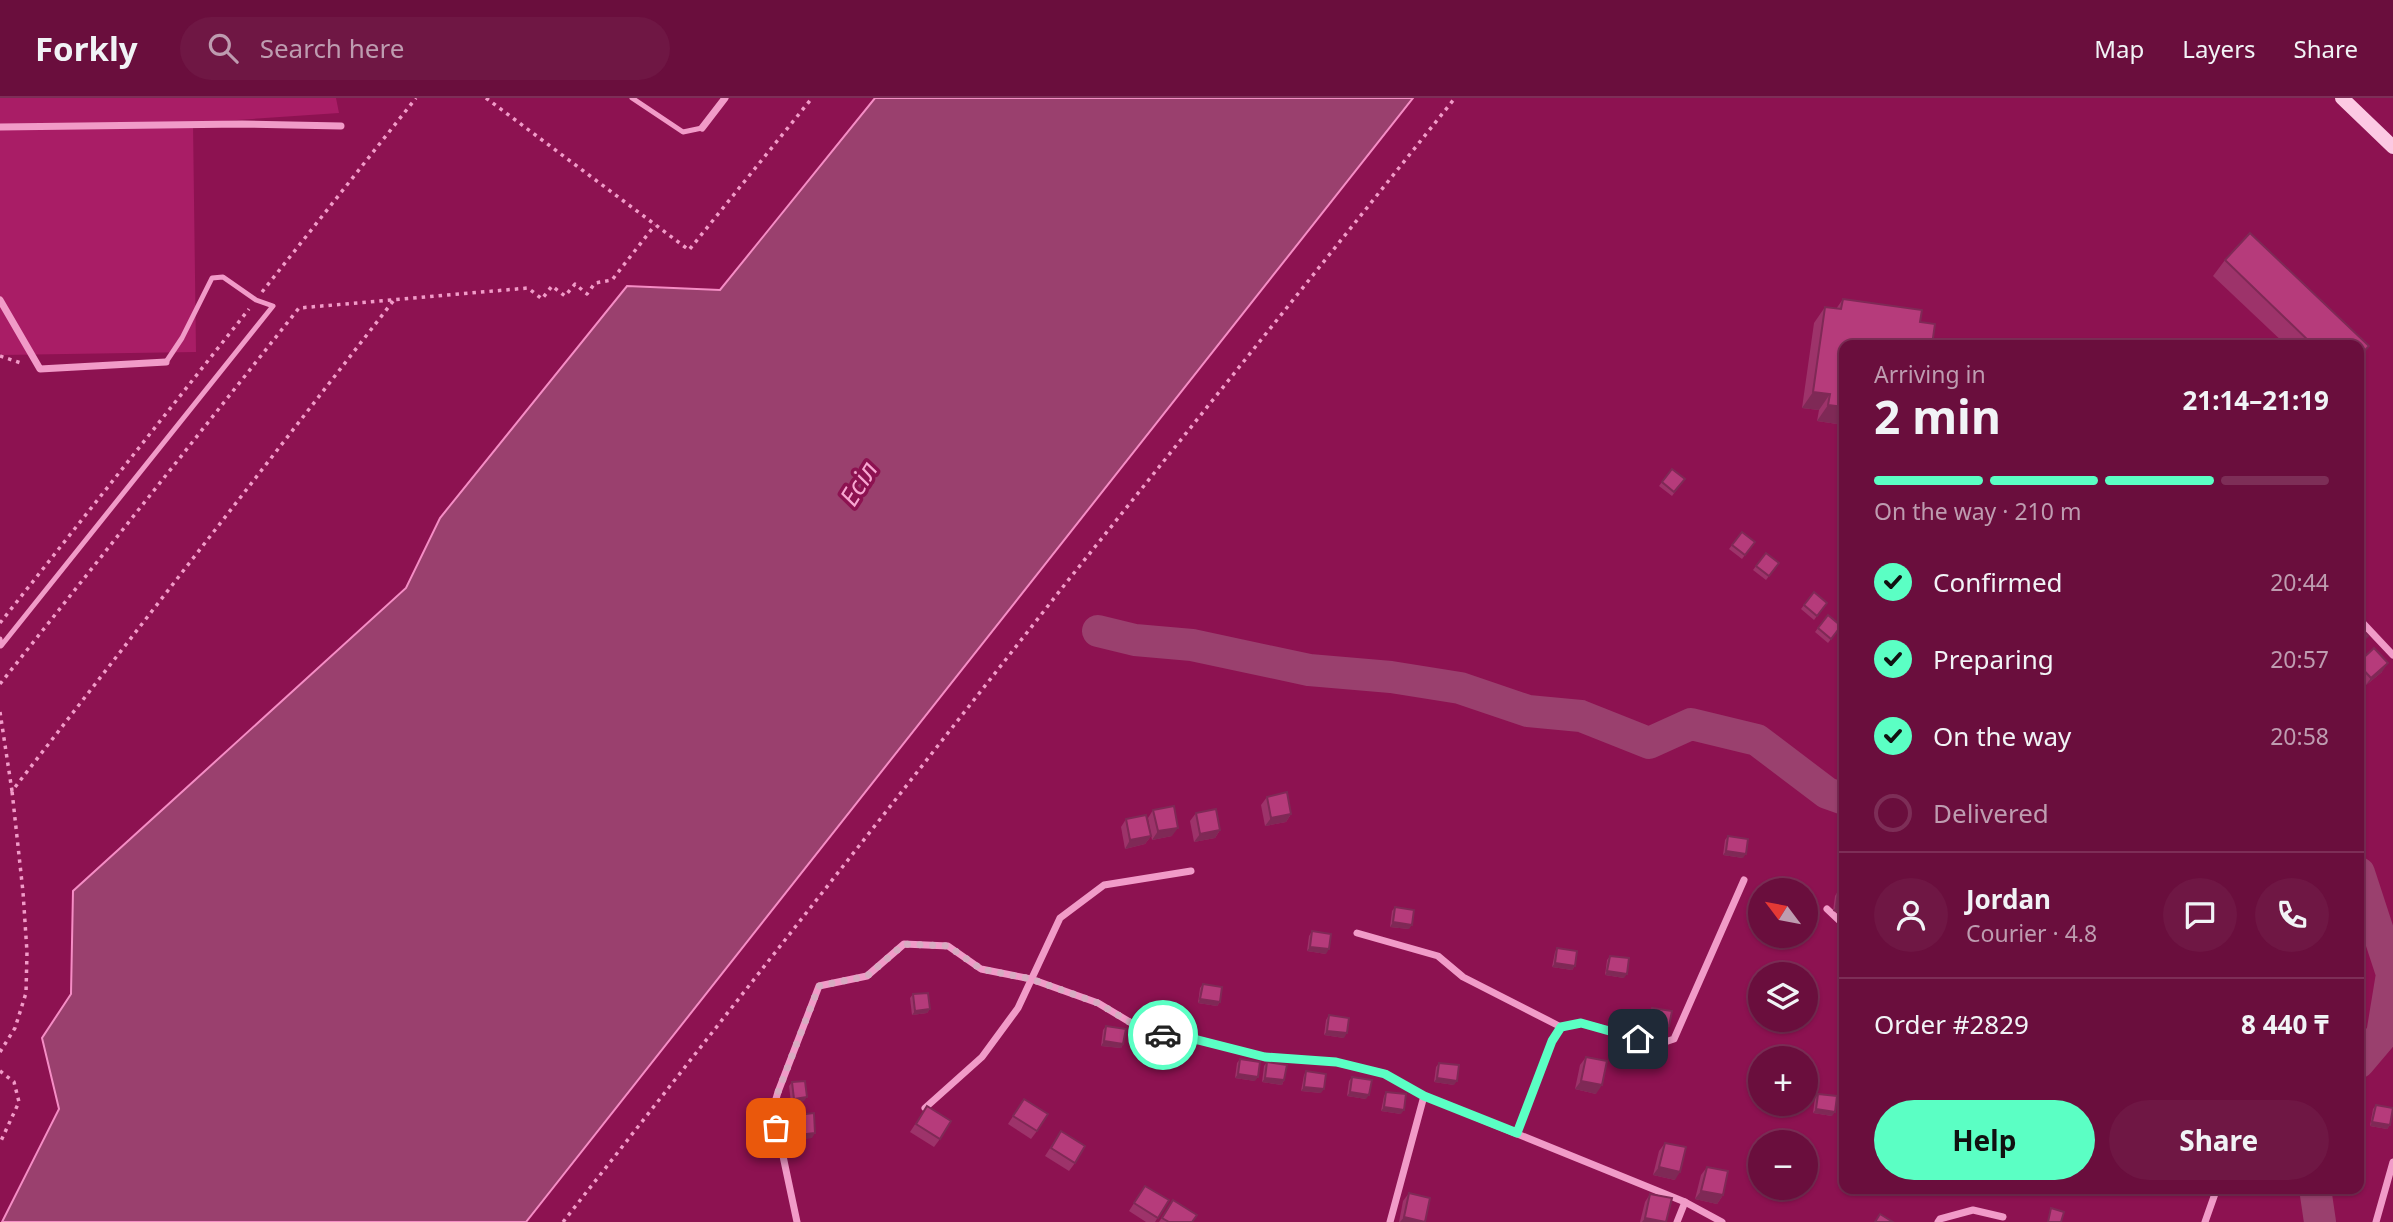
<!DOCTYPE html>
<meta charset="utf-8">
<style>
:root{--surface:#6a0e3d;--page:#6f1744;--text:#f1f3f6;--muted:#be9cb0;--line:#7d2e57;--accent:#5bffc4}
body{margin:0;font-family:"Noto Sans",sans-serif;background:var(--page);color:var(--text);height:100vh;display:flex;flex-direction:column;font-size:26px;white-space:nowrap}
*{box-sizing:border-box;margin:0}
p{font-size:23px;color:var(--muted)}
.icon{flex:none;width:38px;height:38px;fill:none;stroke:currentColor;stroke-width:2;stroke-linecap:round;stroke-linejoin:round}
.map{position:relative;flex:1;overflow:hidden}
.drawer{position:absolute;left:1839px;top:242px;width:525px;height:854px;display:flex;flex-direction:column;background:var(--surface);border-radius:14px;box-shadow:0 2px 5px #0004,0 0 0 2px var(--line)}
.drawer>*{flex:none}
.needle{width:46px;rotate:302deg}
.buttons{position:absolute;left:1748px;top:780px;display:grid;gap:14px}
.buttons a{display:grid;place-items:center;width:70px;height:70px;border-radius:50%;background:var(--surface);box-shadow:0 2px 5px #0004,0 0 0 2px var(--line);font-size:35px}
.pin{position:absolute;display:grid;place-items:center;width:60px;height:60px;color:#fff;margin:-30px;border-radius:14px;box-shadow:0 4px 10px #0006}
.courier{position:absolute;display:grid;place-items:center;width:70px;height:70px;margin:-35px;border:5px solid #5bffc4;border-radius:50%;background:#fff;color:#222;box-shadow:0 2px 9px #0007}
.head em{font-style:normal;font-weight:700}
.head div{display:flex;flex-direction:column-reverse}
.head{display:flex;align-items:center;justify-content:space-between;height:119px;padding:0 35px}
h1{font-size:46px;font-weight:700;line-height:52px}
.bar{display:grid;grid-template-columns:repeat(4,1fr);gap:10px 7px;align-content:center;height:84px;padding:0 35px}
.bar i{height:9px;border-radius:5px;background:var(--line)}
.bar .active{background:var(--accent)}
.bar p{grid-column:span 4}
.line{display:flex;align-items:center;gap:18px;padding:0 35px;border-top:2px solid var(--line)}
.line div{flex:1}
.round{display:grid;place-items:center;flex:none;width:74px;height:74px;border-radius:37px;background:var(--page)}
ol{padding:0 35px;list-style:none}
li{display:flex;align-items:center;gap:21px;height:77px}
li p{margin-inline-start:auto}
li .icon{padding:7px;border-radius:50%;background:var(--accent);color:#111;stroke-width:4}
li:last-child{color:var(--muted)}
li i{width:38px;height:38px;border:4px solid var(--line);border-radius:50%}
.cta{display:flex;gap:14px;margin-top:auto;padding:14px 35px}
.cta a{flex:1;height:80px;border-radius:42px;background:var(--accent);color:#111;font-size:28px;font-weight:700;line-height:80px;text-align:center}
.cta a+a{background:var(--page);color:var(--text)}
header{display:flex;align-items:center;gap:42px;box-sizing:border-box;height:98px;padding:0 35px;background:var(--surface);border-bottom:2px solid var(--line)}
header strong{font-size:33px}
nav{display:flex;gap:38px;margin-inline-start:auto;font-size:24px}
.search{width:490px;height:63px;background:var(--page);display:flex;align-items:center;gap:18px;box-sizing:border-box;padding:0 24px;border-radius:38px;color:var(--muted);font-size:26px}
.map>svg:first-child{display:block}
.green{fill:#a91d66}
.water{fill:#9a406e;stroke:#f58dc5;stroke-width:2}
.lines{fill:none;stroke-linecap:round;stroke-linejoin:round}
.river{stroke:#9a406e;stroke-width:32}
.path{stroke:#f19bc8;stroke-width:3.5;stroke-dasharray:3.5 5;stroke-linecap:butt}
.service{stroke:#f19bc8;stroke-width:5}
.minor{stroke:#f19bc8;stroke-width:7}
.secondary{stroke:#fcc9e3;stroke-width:14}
.wall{fill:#9d336a}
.shaded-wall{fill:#7f2956}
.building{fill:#b63b7b;stroke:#7f2956;stroke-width:2}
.done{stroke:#d7acc2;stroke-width:7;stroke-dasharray:0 12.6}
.route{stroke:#5bffc4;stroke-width:9}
.labels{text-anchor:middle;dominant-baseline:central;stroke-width:7;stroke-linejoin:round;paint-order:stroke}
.water-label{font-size:26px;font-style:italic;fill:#f8a7d2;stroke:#8d1251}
</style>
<header>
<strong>Forkly</strong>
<div class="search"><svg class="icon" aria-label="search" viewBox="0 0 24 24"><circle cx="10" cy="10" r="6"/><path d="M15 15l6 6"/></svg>Search here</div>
<nav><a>Map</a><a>Layers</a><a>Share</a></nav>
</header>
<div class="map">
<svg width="2393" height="1124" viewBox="0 0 2393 1124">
<rect width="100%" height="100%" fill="#8d1251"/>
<!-- green -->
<path class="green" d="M0 0H336L339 15 193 25 196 254 2 257 0 255Z"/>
<!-- water -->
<path class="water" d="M875 0H1413L526 1124H2L59 1011 42 940 71 896 73 793 406 490 440 420 627 188 720 192Z"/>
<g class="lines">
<!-- river -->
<g class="river">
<path d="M1098 533 1135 542 1192 547 1309 572 1391 579 1460 590 1528 613 1581 618 1649 645 1691 626 1757 642 1827 695 1844 701"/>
<path d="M2359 775 2392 876 2382 937 2359 964"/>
<path d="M2315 1090 2320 1124"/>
</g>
<!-- path -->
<g class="path">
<path d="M486 0 689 152 812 0"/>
<path d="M262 194 416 0"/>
<path d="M0 258 21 265"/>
<path d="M0 525 249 211"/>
<path d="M0 586 299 210 528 190 542 201 552 188 565 198 575 186 587 196 595 185 612 182 655 127"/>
<path d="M0 614 12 693 394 202"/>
<path d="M0 954 15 930 26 895 27 854 23 794 12 693"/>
<path d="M0 973 14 984 19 1004 0 1045"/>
<path d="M563 1124 1066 485 1455 0"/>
</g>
<!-- service -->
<g class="service">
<path d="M632 0 683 34 702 30"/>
<path d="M0 541 1 548 273 208 256 202 223 179 212 180 182 240 166 264"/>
</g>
<!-- minor -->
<g class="minor">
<path d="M0 29 242 26 341 28"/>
<path d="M702 30 725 0"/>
<path d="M0 202 40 271 166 264"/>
<path d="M2359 521 2393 557"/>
<path d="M1827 811 1844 827"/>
<path d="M1357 835 1438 858 1463 879 1561 929 1581 925 1659 946 1674 941 1744 782"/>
<path d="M925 1010 982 959 1018 910 1060 820 1104 787 1191 773"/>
<path d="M1517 1035 1552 943 1561 929"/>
<path d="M797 1124 773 1011 778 994 819 888 867 878 904 846 948 848 981 871 1031 881 1098 905 1148 935 1198 942 1265 959 1336 964 1385 976 1424 998 1685 1104 1722 1124"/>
<path d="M1390 1124 1424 998"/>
<path d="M1677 1124 1685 1104"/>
<path d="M1938 1124 1940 1121 1973 1112 2003 1119"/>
<path d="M2205 1124 2217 1090"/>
<path d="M2376 1124 2393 1064"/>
</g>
<!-- secondary -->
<path class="secondary" d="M2342 0 2393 49"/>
</g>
<!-- wall -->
<g class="wall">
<path d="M2225 162 2359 247H2286L2213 178Z"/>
<path d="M1843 201 1844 247V327L1817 323 1819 312 1802 310 1814 225 1825 209 1836 211Z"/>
<path d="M1672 371 1685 381 1672 398 1659 388Z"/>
<path d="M1742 434 1755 444 1742 461 1729 451Z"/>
<path d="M1766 455 1779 465 1766 482 1753 472Z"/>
<path d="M1814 494 1827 505 1814 522 1801 511Z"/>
<path d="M1828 517 1841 528 1828 545 1815 534Z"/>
<path d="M2359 564 2382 574 2365 588 2359 581Z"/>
<path d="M1267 699 1291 716 1286 724 1265 728 1261 707Z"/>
<path d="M1153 712 1172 738 1152 742 1148 720Z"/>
<path d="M1196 715 1220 732 1215 740 1194 744 1190 723Z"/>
<path d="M1126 721 1151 738 1145 746 1125 751 1121 729Z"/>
<path d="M1728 738 1743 760 1723 757 1725 742Z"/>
<path d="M1838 793 1844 815 1833 813 1835 798Z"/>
<path d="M1395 809 1409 831 1390 829 1392 813Z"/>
<path d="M1312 833 1326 856 1307 853 1309 838Z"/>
<path d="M1557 850 1575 868 1572 872 1552 869 1555 854Z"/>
<path d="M1610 858 1624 880 1605 877 1607 862Z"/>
<path d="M1203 886 1220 904 1217 908 1198 905 1200 890Z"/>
<path d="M913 896 930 911 927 915 912 917 910 900Z"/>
<path d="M1652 910 1667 932 1647 929 1649 914Z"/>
<path d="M1329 917 1344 940 1324 937 1326 922Z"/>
<path d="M1106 928 1123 946 1121 950 1101 948 1103 932Z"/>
<path d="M1153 943 1170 961 1167 965 1148 962 1150 947Z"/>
<path d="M1586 959 1596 996 1575 991 1580 967Z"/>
<path d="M1240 961 1255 983 1235 980 1237 965Z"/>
<path d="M1267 964 1284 982 1282 987 1262 984 1264 968Z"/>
<path d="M1439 965 1454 987 1434 984 1436 969Z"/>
<path d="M1306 973 1321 995 1301 993 1304 977Z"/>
<path d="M1352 979 1366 1001 1347 998 1349 983Z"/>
<path d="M792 984 804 1003 791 1005 789 988Z"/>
<path d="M1386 994 1401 1016 1381 1013 1384 998Z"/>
<path d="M1818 996 1832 1018 1813 1015 1815 1000Z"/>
<path d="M1024 1001 1037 1033 1031 1041 1008 1026Z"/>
<path d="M2376 1007 2390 1027 2387 1031 2370 1028 2373 1011Z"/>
<path d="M927 1008 940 1041 934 1049 910 1034Z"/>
<path d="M797 1017 812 1040 795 1041 794 1021Z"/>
<path d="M1061 1033 1075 1065 1069 1073 1045 1058Z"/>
<path d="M1665 1045 1675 1082 1653 1077 1659 1053Z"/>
<path d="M1707 1069 1723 1097 1717 1106 1695 1101 1701 1077Z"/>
<path d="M1145 1088 1169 1102 1155 1124H1146L1129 1113Z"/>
<path d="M1409 1095 1425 1124H1399L1403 1103Z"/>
<path d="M1650 1096 1666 1124H1640L1645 1104Z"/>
<path d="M1173 1102 1192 1124H1159Z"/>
</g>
<!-- shaded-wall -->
<g class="shaded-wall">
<path d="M1813 294 1830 296 1819 312 1802 310Z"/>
<path d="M1828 307 1844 309V327L1817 323Z"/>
<path d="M2388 565 2382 574 2365 588 2371 580Z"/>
<path d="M1291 716 1286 724 1265 728 1271 720Z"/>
<path d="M1178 730 1172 738 1152 742 1158 733Z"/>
<path d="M1220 732 1215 740 1194 744 1200 736Z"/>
<path d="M1151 738 1145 746 1125 751 1130 742Z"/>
<path d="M1726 753 1746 756 1743 760 1723 757Z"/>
<path d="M1836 809 1844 810V815L1833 813Z"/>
<path d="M1393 824 1412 827 1409 831 1390 829Z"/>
<path d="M1310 849 1329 851 1326 856 1307 853Z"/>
<path d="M1555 865 1575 868 1572 872 1552 869Z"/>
<path d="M1607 873 1627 876 1624 880 1605 877Z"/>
<path d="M1200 901 1220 904 1217 908 1198 905Z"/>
<path d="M930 911 927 915 912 917 915 913Z"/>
<path d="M1650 925 1669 928 1667 932 1647 929Z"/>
<path d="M1327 933 1347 935 1344 940 1324 937Z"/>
<path d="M1104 943 1123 946 1121 950 1101 948Z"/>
<path d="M1151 958 1170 961 1167 965 1148 962Z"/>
<path d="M1238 976 1258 979 1255 983 1235 980Z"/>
<path d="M1265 980 1284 982 1282 987 1262 984Z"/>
<path d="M1437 980 1457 983 1454 987 1434 984Z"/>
<path d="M1581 983 1602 987 1596 996 1575 991Z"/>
<path d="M1304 989 1324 991 1321 995 1301 993Z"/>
<path d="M1350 994 1369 997 1366 1001 1347 998Z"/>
<path d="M807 999 804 1003 791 1005 794 1001Z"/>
<path d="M1384 1009 1404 1012 1401 1016 1381 1013Z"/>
<path d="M1816 1011 1835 1014 1832 1018 1813 1015Z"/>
<path d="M2372 1024 2390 1027 2387 1031 2370 1028Z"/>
<path d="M815 1035 812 1040 795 1041 798 1037Z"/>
<path d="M1659 1069 1680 1074 1675 1082 1653 1077Z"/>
<path d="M1701 1093 1723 1097 1717 1106 1695 1101Z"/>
<path d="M1404 1119 1425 1124H1400Z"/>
<path d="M1645 1120 1665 1124H1642Z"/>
</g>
<!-- building -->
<g class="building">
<path d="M2250 135 2369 248 2359 259V247H2313L2225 162Z"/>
<path d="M1843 201 1922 212 1920 224 1935 226 1932 247H1844V309L1828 307 1830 296 1813 294 1825 209 1841 211Z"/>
<path d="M1672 371 1685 381 1674 394 1662 384Z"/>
<path d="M1742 434 1755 444 1745 457 1732 447Z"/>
<path d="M1766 455 1779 465 1769 478 1756 468Z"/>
<path d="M1814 494 1827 505 1817 518 1804 507Z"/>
<path d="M1828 517 1841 528 1831 541 1818 530Z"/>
<path d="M2359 528 2368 538 2359 546Z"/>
<path d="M2374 550 2388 565 2371 580 2359 567V564Z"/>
<path d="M1287 694 1291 716 1271 720 1267 699Z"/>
<path d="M1174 708 1178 730 1158 733 1153 712Z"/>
<path d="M1216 711 1220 732 1200 736 1196 715Z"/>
<path d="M1146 717 1151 738 1130 742 1126 721Z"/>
<path d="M1728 738 1748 741 1746 756 1726 753Z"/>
<path d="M1838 793 1844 794V810L1836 809Z"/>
<path d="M1395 809 1414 812 1412 827 1393 824Z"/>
<path d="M1312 833 1331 836 1329 851 1310 849Z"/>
<path d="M1557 850 1577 853 1575 868 1555 865Z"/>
<path d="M1610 858 1629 860 1627 876 1607 873Z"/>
<path d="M1203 886 1222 889 1220 904 1200 901Z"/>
<path d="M928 895 930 911 915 913 913 896Z"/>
<path d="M1652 910 1672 913 1669 928 1650 925Z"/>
<path d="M1329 917 1349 920 1347 935 1327 933Z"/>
<path d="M1106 928 1126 931 1123 946 1104 943Z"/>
<path d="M1153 943 1172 946 1170 961 1151 958Z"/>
<path d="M1586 959 1607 963 1602 987 1581 983Z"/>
<path d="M1240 961 1260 964 1258 979 1238 976Z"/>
<path d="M1267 964 1287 967 1284 982 1265 980Z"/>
<path d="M1439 965 1459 967 1457 983 1437 980Z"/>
<path d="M1306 973 1326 976 1324 991 1304 989Z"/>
<path d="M1352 979 1372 982 1369 997 1350 994Z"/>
<path d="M805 983 807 999 794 1001 792 984Z"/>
<path d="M1386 994 1406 996 1404 1012 1384 1009Z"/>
<path d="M1818 996 1837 998 1835 1014 1816 1011Z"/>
<path d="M1024 1001 1048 1016 1037 1033 1013 1018Z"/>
<path d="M2376 1007 2393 1010 2390 1027 2372 1024Z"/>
<path d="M927 1008 951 1023 940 1041 916 1026Z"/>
<path d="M814 1015 815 1035 798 1037 797 1017Z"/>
<path d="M1061 1033 1085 1048 1075 1065 1051 1050Z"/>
<path d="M1665 1045 1686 1049 1680 1074 1659 1069Z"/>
<path d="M1707 1069 1728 1073 1723 1097 1701 1093Z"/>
<path d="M1145 1088 1169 1102 1158 1120 1134 1105Z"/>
<path d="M1409 1095 1430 1100 1425 1124 1404 1119Z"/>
<path d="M1650 1096 1672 1100 1666 1124 1645 1120Z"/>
<path d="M1173 1102 1197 1117 1192 1124H1169L1162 1120Z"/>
<path d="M2051 1110 2064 1114 2061 1124H2048Z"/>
<path d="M1880 1116 1893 1124H1875Z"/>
</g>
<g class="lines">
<!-- done -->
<path class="done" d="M776 1030 773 1011 778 994 819 888 867 878 904 846 948 848 981 871 1031 881 1076 897 1098 905 1148 935 1163 937"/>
<!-- route -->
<path class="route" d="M1163 937 1198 942 1265 959 1336 964 1385 976 1424 998 1517 1035 1552 943 1561 929 1581 925 1638 941"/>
</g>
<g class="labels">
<!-- water labels -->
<g class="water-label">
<text transform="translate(858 385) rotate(-58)">Есіл</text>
</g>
</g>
</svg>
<div class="buttons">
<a><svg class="needle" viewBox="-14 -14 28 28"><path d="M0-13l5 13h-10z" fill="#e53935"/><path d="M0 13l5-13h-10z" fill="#be9cb0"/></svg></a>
<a><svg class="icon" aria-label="layers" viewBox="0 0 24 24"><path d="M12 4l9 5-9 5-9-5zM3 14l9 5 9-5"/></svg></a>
<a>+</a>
<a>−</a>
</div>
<div class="pin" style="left:776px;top:1030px;background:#ea580c"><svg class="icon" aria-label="bag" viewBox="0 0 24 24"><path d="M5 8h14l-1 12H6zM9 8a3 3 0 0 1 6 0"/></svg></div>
<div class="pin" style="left:1638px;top:941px;background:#1f2937"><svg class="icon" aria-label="home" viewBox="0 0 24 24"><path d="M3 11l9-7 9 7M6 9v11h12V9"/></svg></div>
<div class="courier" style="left:1163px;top:937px"><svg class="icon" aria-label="car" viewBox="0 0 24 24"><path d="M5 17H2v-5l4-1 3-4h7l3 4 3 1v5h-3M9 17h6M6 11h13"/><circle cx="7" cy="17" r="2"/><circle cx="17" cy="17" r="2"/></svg></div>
<section class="drawer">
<div class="head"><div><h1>2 min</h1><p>Arriving in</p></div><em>21:14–21:19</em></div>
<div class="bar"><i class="active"></i><i class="active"></i><i class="active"></i><i></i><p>On the way · 210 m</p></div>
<ol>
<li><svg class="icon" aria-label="check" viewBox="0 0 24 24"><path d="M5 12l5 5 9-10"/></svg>Confirmed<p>20:44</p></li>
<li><svg class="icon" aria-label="check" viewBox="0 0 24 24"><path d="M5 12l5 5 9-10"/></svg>Preparing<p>20:57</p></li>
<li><svg class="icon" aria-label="check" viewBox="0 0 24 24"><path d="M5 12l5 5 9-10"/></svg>On the way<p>20:58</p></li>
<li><i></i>Delivered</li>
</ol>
<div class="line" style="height:126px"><a class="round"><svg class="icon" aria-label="person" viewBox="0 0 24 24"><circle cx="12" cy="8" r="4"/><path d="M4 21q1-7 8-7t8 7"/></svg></a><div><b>Jordan</b><p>Courier · 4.8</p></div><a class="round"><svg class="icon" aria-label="chat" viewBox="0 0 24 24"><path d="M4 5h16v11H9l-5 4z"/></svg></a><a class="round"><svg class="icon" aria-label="phone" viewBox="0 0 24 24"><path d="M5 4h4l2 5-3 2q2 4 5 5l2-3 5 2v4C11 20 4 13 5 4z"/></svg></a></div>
<div class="line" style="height:91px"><div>Order #2829</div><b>8 440 ₸</b></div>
<div class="cta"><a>Help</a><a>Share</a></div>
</section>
</div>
